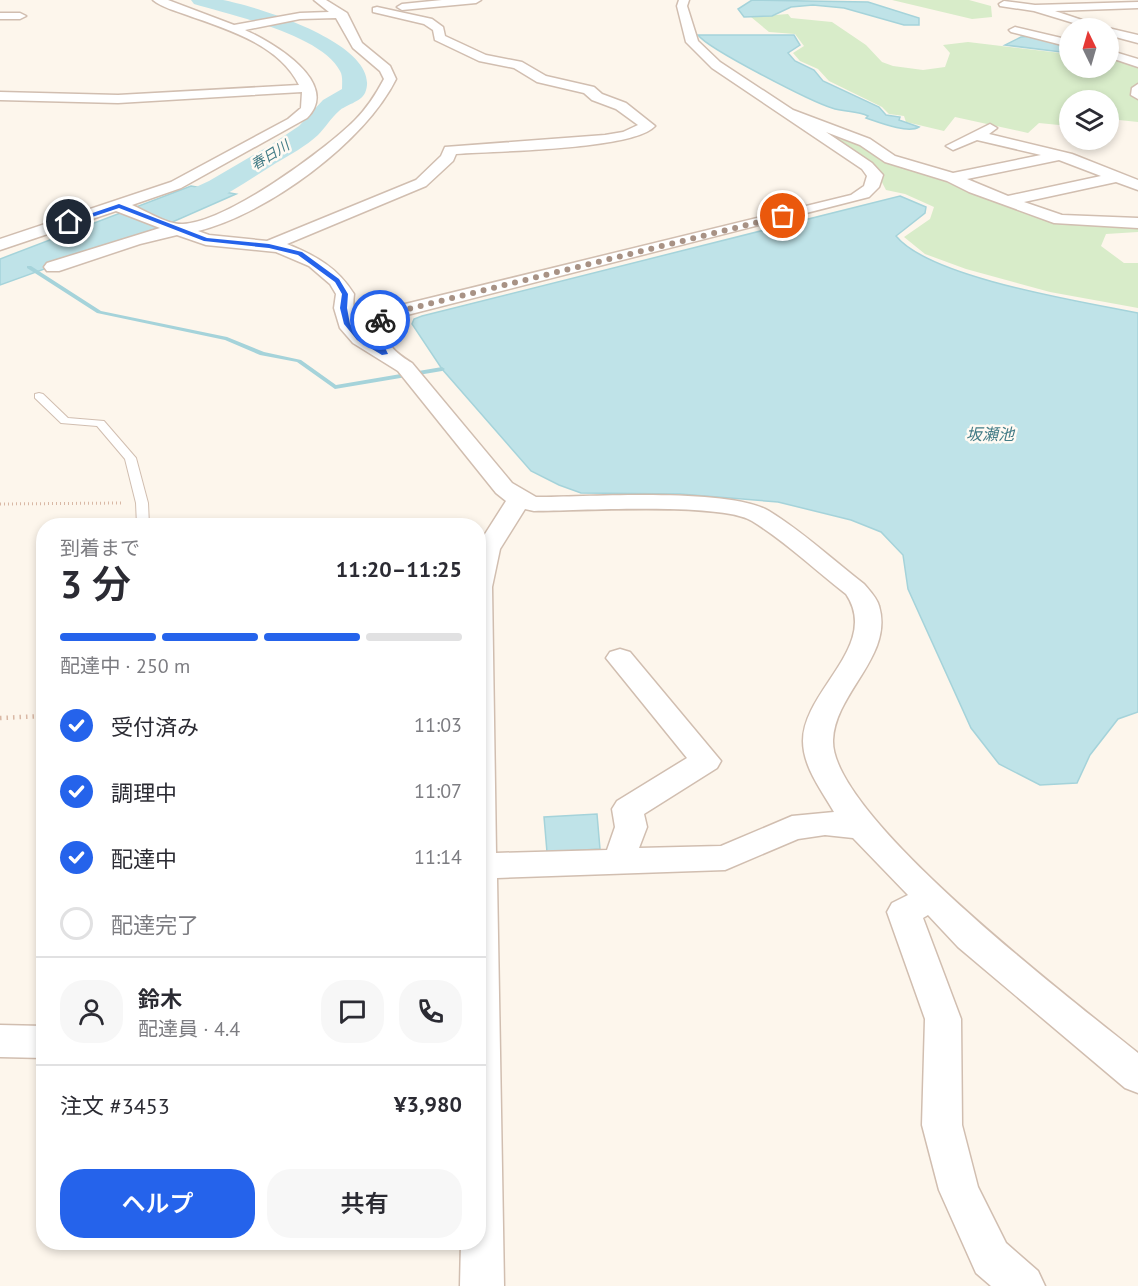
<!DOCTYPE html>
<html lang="ja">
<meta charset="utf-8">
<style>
:root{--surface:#fff;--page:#f7f7f7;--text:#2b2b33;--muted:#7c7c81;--line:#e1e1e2;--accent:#2563eb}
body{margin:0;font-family:"PT Sans","Noto Sans JP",sans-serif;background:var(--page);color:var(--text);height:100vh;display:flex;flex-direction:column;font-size:22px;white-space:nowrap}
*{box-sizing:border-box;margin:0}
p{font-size:20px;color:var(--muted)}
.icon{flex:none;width:33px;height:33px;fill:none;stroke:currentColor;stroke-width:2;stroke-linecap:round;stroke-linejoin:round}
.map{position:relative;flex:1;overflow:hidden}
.panel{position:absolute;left:36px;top:518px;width:450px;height:732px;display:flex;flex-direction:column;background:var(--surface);border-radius:24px;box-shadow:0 3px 9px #0003}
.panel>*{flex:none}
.needle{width:39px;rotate:355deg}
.buttons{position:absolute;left:1059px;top:18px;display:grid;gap:12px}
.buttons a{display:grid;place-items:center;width:60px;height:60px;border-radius:50%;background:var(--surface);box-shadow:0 3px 9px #0003;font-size:30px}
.pin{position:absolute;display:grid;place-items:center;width:51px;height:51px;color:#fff;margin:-26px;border:3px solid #fff;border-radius:50%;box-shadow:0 2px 6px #0007}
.courier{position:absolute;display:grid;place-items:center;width:60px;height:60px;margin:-30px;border:4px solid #2563eb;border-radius:50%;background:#fff;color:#222;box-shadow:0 2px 8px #0007}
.overview em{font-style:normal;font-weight:600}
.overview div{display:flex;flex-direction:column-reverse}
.overview{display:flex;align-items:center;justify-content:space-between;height:102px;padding:0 24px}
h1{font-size:39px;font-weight:600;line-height:45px}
.bar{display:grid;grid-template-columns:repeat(4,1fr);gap:9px 6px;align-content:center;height:72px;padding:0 24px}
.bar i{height:8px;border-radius:4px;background:var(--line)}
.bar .selected{background:var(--accent)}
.bar p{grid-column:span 4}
.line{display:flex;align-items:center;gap:15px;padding:0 24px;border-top:2px solid var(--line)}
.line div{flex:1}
.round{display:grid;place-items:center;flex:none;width:63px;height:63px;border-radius:24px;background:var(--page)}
ol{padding:0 24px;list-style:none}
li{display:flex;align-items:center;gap:18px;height:66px}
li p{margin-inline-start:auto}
li .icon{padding:6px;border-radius:50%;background:var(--accent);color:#fff;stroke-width:4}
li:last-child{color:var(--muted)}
li i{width:33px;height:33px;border:3px solid var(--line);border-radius:50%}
.action{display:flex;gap:12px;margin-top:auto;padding:12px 24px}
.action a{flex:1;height:69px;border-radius:24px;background:var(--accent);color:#fff;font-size:24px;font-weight:600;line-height:69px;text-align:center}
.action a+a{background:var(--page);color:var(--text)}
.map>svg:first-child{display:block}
.green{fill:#d8ecc9}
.water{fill:#bfe3e8;stroke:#a5d3da;stroke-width:1.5}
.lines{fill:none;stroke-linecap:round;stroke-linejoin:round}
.stream{fill:#a5d3da;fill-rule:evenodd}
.river{fill:#bfe3e8;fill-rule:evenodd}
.lane-casing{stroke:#d1beb0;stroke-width:2}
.street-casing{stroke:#d1beb0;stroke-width:3}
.path-far1{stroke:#d9b8a5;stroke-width:3;stroke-dasharray:1 3;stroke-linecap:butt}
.path{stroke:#d9b8a5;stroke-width:4.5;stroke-dasharray:1.5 5;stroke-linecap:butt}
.lane{fill:#fff;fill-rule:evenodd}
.street{fill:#fff;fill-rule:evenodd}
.route{fill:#2563eb}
.done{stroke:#a89285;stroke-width:6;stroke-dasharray:0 10.8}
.labels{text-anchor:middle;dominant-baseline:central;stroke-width:5;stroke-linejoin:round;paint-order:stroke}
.far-water-label{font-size:14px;font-style:italic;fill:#437c86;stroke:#fffaf3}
.water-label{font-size:16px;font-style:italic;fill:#437c86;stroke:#fffaf3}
</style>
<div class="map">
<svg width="1138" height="1286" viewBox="0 0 1138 1286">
<rect width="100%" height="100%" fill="#fdf6ec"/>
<!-- green -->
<g class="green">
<path d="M892 0H969L991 6 992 17 972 19Z"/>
<path d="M788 14 791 18 832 22 866 45 882 62 893 66 923 70 945 67 950 53 943 45 968 42 1069 54 1070 68H1108L1109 55 1138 67V122L1119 120 1109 123 1108 100H1070L1069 126 1039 123 1028 133 955 117 944 131 906 122 904 116 889 114 882 107 829 81 818 69 800 61 793 53 804 46 795 34 769 32 751 17Z"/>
<path d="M825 134 859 145 883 162 950 183 1052 223 1138 227V232L1106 234 1101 246 1124 263H1138V308L1050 292 966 269 925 254 904 237 930 219 934 207 905 194 886 190 874 167Z"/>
</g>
<!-- water -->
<g class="water">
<path d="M752 0 868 2 919 18V25H904L844 8 813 5 791 7 772 16 744 17 738 9Z"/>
<path d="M698 35H794L800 45 788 53 795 61 814 70 823 81 879 107 886 115 900 117 899 120 919 127C908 134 878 122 866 118L868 116C857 111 844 112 832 108 812 102 708 49 698 35Z"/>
<path d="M1032 36 1069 48V53L1005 45 1021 37Z"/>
<path d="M191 186 236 194 161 227 0 285V259Z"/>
<path d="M900 196 926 207 925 213 896 236C930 278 1083 302 1138 313V712L1118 719 1090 755 1077 783 1040 785 999 764 971 728 908 589 903 555 881 532 851 520 778 502 680 494 581 493 559 485 531 471 442 369 412 324 414 319 422 316Z"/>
<path d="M597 814 600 849 547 852 544 817Z"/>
</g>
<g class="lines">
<!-- stream -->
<path class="stream" d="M27 266H31L101 311 227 337 264 352 301 360 336 385 442 367 445 369 442 371 335 389 297 362 260 355 225 340 97 313 27 268Z"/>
<!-- river -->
<path class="river" d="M191 0C202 0 213 0 223 0 255 6 385 45 365 93 361 102 345 105 339 111 331 118 325 128 318 135 306 146 290 155 276 163 238 187 197 215 154 226L144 223 140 217 144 211 209 181 269 146 299 126 323 100 342 89C342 83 343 76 340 71 322 35 231 15 194 4Z"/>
<!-- lane casing -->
<g class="lane-casing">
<path id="lane" d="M39 393 43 394 68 418 104 421 136 458 148 503 149 525H137L136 503 125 459 97 426 61 423 35 398V394Z"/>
</g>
<!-- street casing -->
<g class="street-casing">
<g id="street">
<path d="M153 0H168L234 25 300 13 329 12 314 0H326L347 13 362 43 390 66 396 79C365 142 267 214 198 231L209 235 267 241 416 180 441 156 445 147 605 135 623 132 638 125 616 109 592 100 584 93 537 82 514 68 479 61 435 40 433 30 424 24 373 12V8L377 7 432 19 443 27 445 36 486 55 522 62 546 76 594 87 602 94 626 103 655 126C634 150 494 151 456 154L453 161 426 186 287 244C316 256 337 267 354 294 352 311 354 321 366 334L371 317 393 307 851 195 864 186 867 176 862 169 712 68 686 42 677 6 679 0H689L687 6 698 41 720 62 793 110 870 139 895 156 953 173 1041 155 977 140 953 150 946 146 990 124 997 128 989 134 1072 154 1138 180V190L1116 182 1024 202 1062 215 1138 218V228L1054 223 969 192 947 181 885 162 860 145 826 132 872 163 883 175 879 187 869 197 407 315 387 324C383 344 396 353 412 363L512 483 536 497C588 497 728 487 769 511 802 531 833 560 864 584 869 590 877 598 879 606 894 656 835 692 833 740 830 816 1076 1003 1138 1053V1093L1125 1088 958 947 928 915 923 918 961 1019 962 1125 978 1187 1006 1243 1038 1271 1045 1286H991L976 1273 939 1190 922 1125 925 1019 887 912 892 903 908 895 853 838 825 835 798 839 725 870 497 878 504 1286H460L461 1242H478V545L506 501 496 493 398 371 353 343 340 328 334 308 336 294 330 284 309 266 276 252 206 245 177 235 140 244 59 271H47L44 267 47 263 160 228 116 211 0 250V239L171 182 288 119 301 108 302 92 118 103 0 100V92L118 95 299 85C279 44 226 29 187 15 176 11 161 7 153 0ZM336 18 353 48 380 71 384 79C376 94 367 108 355 120 324 151 227 222 183 224 168 225 146 211 132 205L181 188 307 118C342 83 272 42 245 30L300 19ZM1059 160 1101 176 1008 196 967 179ZM525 509 534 511C577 511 721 502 752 521 785 541 815 570 846 594 881 646 803 690 803 741 803 767 822 791 834 812L792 816 721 846 639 848 647 827 644 814 717 768 721 761 630 652 620 649 610 652 606 658 687 758 617 801 612 809 615 827 607 850 496 853 492 587 500 549Z"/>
<path d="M442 0H481L476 3 402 10 397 7 402 4Z"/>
<path d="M1004 1 1035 5 1138 2V8L1055 11 1106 28H1108L1138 35V43L1108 35V28H1090L1034 11 1000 6 999 4Z"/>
<path d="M0 13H20L26 16 20 19H0Z"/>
<path d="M1015 27 1070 40V47L1011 32 1009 30Z"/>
<path d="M1108 50 1138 59V67L1108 57Z"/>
<path d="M1138 84V99L1131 95 1132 88Z"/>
<path d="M0 1025 44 1026V1058L0 1057Z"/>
</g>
</g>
<!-- path-far1 -->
<path class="path-far1" d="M0 504 122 503"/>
<!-- path -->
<path class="path" d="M0 718 44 716"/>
<!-- lane -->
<use href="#lane" class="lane"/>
<!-- street -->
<use href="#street" class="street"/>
</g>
<!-- route -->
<path class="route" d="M119 204 207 238 269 244 302 252 339 279 348 294 347 308 350 324 362 338 378 347 372 335 377 320 383 319 379 335 388 354 382 355 357 340 344 324 340 308 342 294 335 282 298 255 269 248 204 241 119 208 71 224 66 222Z"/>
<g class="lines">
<!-- done -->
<path class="done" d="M380 320 400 311 783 216"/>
</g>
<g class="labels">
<!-- far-water labels -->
<g class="far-water-label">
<text transform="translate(270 155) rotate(-32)">春日川</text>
</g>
<!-- water labels -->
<g class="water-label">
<text x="990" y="434">坂瀬池</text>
</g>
</g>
</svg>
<div class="buttons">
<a><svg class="needle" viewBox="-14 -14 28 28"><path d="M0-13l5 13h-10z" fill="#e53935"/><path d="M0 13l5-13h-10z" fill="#7c7c81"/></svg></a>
<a><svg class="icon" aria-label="layers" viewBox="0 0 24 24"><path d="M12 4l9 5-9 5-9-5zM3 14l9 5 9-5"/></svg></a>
</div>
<div class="pin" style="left:783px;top:216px;background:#ea580c"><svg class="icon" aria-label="bag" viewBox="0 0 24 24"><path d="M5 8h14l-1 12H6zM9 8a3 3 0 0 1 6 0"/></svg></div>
<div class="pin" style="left:69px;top:222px;background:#1f2937"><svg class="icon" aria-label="home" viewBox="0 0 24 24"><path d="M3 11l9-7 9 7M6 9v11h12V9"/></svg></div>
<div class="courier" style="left:380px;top:320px"><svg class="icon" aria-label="bike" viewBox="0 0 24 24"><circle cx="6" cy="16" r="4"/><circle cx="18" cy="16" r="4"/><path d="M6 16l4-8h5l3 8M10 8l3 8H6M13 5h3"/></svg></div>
<section class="panel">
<div class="overview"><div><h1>3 分</h1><p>到着まで</p></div><em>11:20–11:25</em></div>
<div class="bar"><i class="selected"></i><i class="selected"></i><i class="selected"></i><i></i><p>配達中 · 250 m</p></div>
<ol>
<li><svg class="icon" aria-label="check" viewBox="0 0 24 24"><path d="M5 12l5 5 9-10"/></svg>受付済み<p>11:03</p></li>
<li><svg class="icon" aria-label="check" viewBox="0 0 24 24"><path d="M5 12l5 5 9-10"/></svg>調理中<p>11:07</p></li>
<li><svg class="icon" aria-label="check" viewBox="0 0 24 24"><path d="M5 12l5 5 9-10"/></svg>配達中<p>11:14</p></li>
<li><i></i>配達完了</li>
</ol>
<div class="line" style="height:108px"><a class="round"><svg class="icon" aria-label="person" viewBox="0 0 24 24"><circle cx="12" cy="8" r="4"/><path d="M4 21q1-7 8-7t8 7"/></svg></a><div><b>鈴木</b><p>配達員 · 4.4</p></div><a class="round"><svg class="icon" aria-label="chat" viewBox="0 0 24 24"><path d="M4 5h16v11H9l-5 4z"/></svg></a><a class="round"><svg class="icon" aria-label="phone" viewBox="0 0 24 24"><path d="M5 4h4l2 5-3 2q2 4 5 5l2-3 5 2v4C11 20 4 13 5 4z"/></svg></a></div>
<div class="line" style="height:78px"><div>注文 #3453</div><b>¥3,980</b></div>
<div class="action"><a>ヘルプ</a><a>共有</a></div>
</section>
</div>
